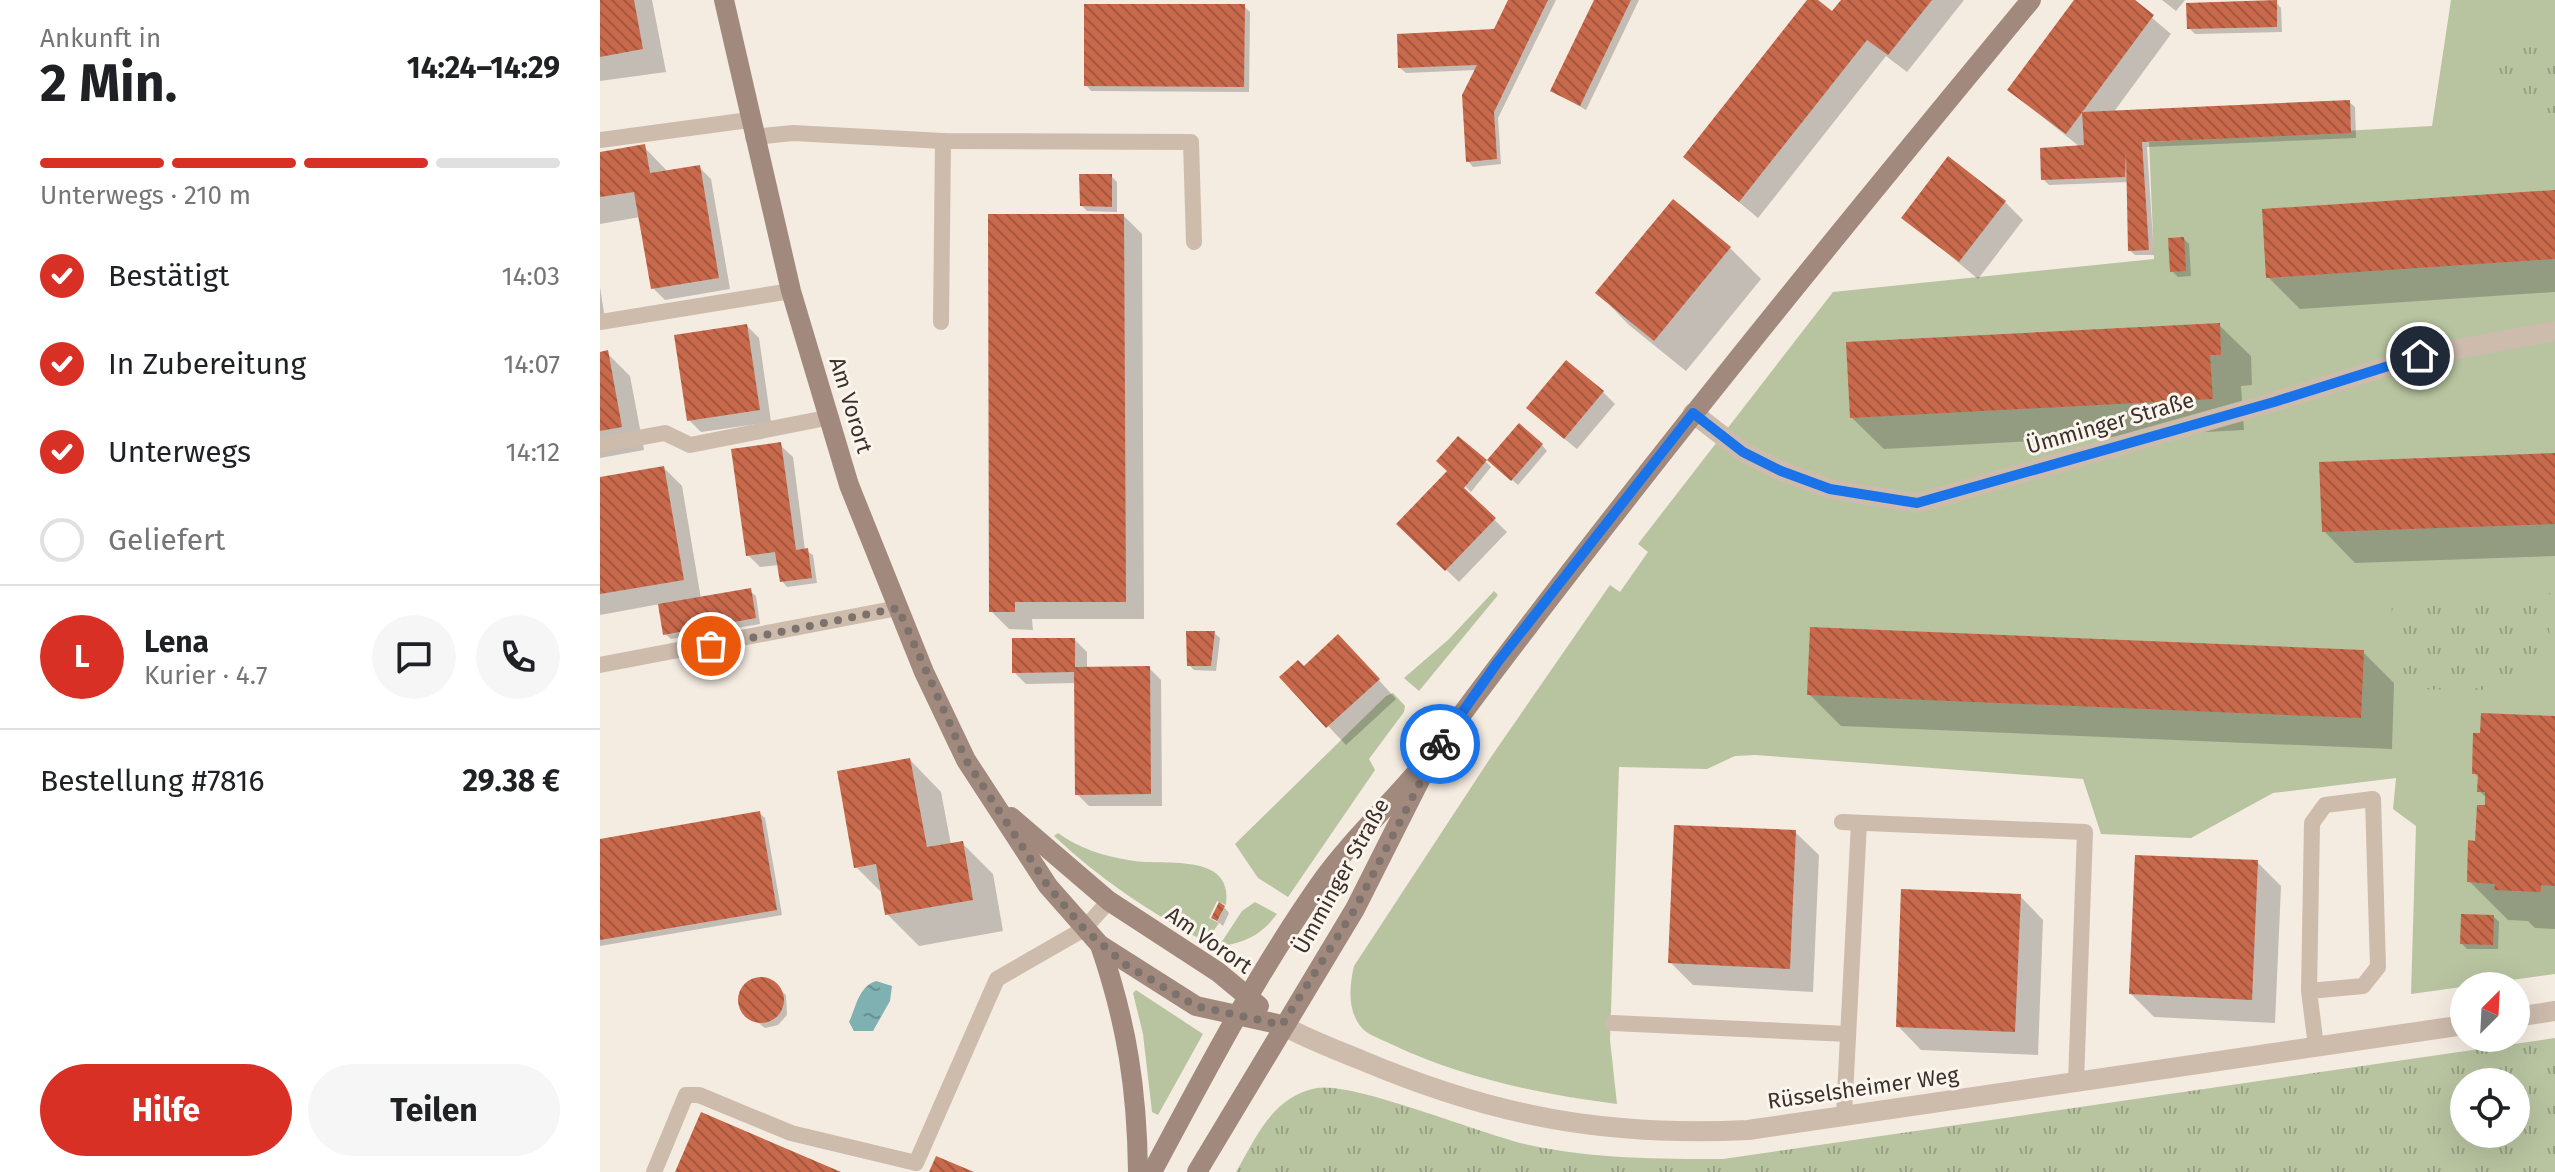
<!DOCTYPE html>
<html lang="de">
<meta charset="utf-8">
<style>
:root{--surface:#fff;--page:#f6f6f6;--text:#202124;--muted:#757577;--line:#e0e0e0;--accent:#d93025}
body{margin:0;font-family:"Fira Sans",sans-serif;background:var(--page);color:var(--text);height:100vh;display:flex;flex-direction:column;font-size:30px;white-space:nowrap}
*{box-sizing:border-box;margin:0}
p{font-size:26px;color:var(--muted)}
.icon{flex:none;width:44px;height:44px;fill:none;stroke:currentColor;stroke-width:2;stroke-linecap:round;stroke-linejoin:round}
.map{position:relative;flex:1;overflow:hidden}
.sheet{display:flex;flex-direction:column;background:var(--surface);width:600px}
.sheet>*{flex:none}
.needle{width:52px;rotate:24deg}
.buttons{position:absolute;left:1850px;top:972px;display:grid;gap:16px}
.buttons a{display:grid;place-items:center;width:80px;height:80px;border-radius:50%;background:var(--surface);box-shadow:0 8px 32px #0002;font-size:40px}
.pin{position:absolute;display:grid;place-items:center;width:68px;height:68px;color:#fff;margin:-34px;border:4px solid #fff;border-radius:50%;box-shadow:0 2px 8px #0007}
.courier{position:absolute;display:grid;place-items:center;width:80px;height:80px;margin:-40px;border:6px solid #1a73e8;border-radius:50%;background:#fff;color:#222;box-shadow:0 2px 10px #0007}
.headline em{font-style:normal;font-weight:700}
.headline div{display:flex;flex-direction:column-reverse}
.headline{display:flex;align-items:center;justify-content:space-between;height:136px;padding:0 40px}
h1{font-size:52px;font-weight:700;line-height:60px}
.bar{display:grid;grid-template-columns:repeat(4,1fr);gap:12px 8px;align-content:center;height:96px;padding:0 40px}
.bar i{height:10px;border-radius:6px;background:var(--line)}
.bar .selected{background:var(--accent)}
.bar p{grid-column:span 4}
.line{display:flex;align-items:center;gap:20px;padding:0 40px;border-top:2px solid var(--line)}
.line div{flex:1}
.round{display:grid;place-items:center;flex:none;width:84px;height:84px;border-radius:42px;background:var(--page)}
ol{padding:0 40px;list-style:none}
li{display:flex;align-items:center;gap:24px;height:88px}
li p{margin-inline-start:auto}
li .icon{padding:8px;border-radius:50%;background:var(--accent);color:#fff;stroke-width:4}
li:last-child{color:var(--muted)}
li i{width:44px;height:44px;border:4px solid var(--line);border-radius:50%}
.button{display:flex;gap:16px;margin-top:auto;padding:16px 40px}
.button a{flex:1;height:92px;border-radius:48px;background:var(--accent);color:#fff;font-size:32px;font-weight:700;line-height:92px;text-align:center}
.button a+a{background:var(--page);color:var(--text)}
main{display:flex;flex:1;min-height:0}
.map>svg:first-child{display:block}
.green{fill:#b8c4a0}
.park{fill:url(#park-tufts);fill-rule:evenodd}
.water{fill:url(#water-ripples)}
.shadow{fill:#0003}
.building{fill:url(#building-back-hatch)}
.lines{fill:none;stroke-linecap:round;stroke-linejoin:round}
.lane{stroke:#cdbbac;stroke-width:16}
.street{stroke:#cdbbac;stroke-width:20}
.secondary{stroke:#a18a7d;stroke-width:20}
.done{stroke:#7c716b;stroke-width:8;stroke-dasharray:0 14.4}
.route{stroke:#1a73e8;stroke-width:10}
.labels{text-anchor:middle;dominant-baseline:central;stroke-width:6;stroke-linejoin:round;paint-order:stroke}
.street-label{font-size:22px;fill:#3b302b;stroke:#fbf5ee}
</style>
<main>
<section class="sheet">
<div class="headline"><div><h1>2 Min.</h1><p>Ankunft in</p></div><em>14:24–14:29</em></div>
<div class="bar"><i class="selected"></i><i class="selected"></i><i class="selected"></i><i></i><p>Unterwegs · 210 m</p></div>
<ol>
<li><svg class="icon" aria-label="check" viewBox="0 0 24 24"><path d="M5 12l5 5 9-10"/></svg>Bestätigt<p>14:03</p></li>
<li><svg class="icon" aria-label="check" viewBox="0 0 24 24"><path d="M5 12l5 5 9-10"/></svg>In Zubereitung<p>14:07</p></li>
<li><svg class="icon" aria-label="check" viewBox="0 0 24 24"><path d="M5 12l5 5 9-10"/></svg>Unterwegs<p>14:12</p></li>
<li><i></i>Geliefert</li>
</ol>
<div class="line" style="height:144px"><b class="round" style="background:var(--accent);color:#fff">L</b><div><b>Lena</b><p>Kurier · 4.7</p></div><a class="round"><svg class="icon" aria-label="chat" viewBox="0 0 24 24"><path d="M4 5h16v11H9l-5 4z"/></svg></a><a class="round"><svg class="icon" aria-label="phone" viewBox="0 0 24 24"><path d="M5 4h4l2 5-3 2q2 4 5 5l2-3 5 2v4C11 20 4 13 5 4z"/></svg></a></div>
<div class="line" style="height:104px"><div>Bestellung #7816</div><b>29.38 €</b></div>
<div class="button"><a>Hilfe</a><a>Teilen</a></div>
</section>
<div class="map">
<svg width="1955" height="1172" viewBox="0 0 1955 1172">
<defs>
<pattern id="park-tufts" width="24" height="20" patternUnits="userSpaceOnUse" patternTransform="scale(2)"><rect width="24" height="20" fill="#b8c4a0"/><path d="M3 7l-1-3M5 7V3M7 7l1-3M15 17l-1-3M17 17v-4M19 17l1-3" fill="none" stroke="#97a083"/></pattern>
<pattern id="water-ripples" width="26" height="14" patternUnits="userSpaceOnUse" patternTransform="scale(2)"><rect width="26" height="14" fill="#7fb0b2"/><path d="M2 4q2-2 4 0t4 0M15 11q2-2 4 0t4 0" fill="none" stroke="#699091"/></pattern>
<pattern id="building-back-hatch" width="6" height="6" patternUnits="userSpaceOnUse" patternTransform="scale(2)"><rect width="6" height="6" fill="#c8694b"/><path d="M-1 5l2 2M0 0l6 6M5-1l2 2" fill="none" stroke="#a4573f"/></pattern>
</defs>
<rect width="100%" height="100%" fill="#f4ebe1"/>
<!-- green -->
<g class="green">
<path d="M1851 0H1955V974L1811 994 1816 826 1793 809 1796 778 1673 793 1591 838 1501 834 1483 779 1155 755 1135 756 1107 769 1019 767 1010 1040 1017 1104C940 1094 862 1078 791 1044 783 1040 771 1036 764 1030 747 1014 749 987 754 966L891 757 1010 585 1020 592 1048 552 1038 544 1233 292 1554 259 1549 142 1832 126Z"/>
<path d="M894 591 898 595 819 691 804 678 848 640Z"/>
<path d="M793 693 805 706 804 712 769 759 775 770 688 897 658 878 635 844 786 696Z"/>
<path d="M458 833C478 848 504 856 528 860 561 867 634 850 626 905L617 901 609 918 619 923 606 942C550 913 500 879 454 836Z"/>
<path d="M655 902 677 914C661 935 645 943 619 946L642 911Z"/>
<path d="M536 990 603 1034 558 1115 552 1112 543 1034 533 993Z"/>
</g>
<!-- park -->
<g class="park">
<path d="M1955 47V113H1921L1920 84H1890V48Z"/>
<path d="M1950 593 1949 650 1933 668 1882 690 1796 689 1791 600Z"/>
<path d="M1955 1038V1172H636C657 1136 672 1097 717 1088 752 1081 884 1135 929 1145 994 1159 1057 1159 1123 1159ZM1916 1082V1134H1864V1082Z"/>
</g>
<!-- water -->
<path class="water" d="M276 981 292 986 290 1001 273 1031H254L249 1022C256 1008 258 987 276 981Z"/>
<!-- shadow -->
<g class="shadow">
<path d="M0 0H52L66 72 0 81Z"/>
<path d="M911 0H956L898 118 901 164 873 167 868 161 876 70 806 73 800 68 895 31Z"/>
<path d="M997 0H1039L986 110 953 91Z"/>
<path d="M1209 0 1232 14 1243 0H1364L1307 72 1286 56 1158 218 1085 157Z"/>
<path d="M1477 0H1531L1571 34 1513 113 1749 102 1755 107 1756 138 1547 147 1554 255H1535L1529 250V182L1449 185 1443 179 1480 147 1409 90Z"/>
<path d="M1562 0H1585L1576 11Z"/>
<path d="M1676 2 1681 8 1682 32 1595 34 1589 28Z"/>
<path d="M644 6 650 12 649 92 491 91 486 85Z"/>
<path d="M44 147 68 172 99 167 111 179 130 289 65 300 53 288 40 217 0 224V154Z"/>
<path d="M511 176 517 182V212L487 211 482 206Z"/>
<path d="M1955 192V292L1700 309 1668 277Z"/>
<path d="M1405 202 1423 220 1378 279 1304 217Z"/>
<path d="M524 216 542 234 544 619H432L433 630 409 629 391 611Z"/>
<path d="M1584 239 1589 244 1591 276 1578 277 1572 271Z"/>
<path d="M1130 248 1161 279 1086 371 1029 325 998 293Z"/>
<path d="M0 287 6 326 0 327Z"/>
<path d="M1619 325 1651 356 1652 385 1641 386 1644 430 1284 449 1252 418Z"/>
<path d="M147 326 159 338 171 422 101 432 89 420Z"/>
<path d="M7 353 30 376 44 450 0 458V354Z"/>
<path d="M1003 392 1015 404 977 449 941 420Z"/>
<path d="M180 445 193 457 205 550 213 555 217 583 187 587 182 581 179 565 160 567 148 555Z"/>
<path d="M942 445 947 451 918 485 895 465Z"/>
<path d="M1955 455V556L1755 563 1724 531Z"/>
<path d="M839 460 886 462 891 467 871 492Z"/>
<path d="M64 468 82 486 101 599 150 591 156 596 160 624 71 639 65 634 60 604 0 615V479Z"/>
<path d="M847 474 907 532 859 582 799 524Z"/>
<path d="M614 633 620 638 616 671 594 670 589 665Z"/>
<path d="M475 640 487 652V669L549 668 561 680 562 806H489L477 794 476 683 426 684 414 672Z"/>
<path d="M1763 652 1794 683 1792 749 1241 726 1209 694Z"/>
<path d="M756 655 796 699 746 745 682 677Z"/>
<path d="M1955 718V929L1935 928 1928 921 1908 920 1869 881 1887 807V798L1879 791 1880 779 1874 773Z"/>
<path d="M310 760 341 792 351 845 362 843 393 874 403 931 319 946 287 914 284 895 256 867Z"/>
<path d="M159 813 165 818 182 915 0 946V841Z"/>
<path d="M1195 832 1219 855 1213 992 1093 985 1070 962Z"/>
<path d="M1657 862 1681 886 1675 1023 1554 1017 1531 994Z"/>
<path d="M1420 896 1443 920 1438 1055 1321 1050 1298 1026Z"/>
<path d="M624 907 629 913 623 926 613 918Z"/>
<path d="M1894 917 1899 922 1898 949H1867L1862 944Z"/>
<path d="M155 979 168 980 186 995 187 1015 178 1025 165 1028 141 1009 140 995Z"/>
</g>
<!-- building -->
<g class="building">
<path d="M0 0H34L43 49 0 57Z"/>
<path d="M908 0H948L894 112 897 159 866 162 862 95 877 65 798 68 797 34 894 29Z"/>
<path d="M994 0H1031L980 106 950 91Z"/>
<path d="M1207 0H1218L1232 11 1241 0H1332L1288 55 1267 40 1139 202 1083 157Z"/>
<path d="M1474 0H1535L1554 15 1466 134 1407 90Z"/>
<path d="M1677 0V27L1587 29 1586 3Z"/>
<path d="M484 4H645L644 87 484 86Z"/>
<path d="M1750 100 1751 133 1542 142 1549 250 1528 251 1526 152 1525 177 1441 180 1440 148 1484 145 1482 112Z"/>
<path d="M45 144 50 173 100 165 119 278 51 289 34 192 0 197V152Z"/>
<path d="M1348 156 1406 201 1359 262 1301 218Z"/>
<path d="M479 174H512V207L480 206Z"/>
<path d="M1955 190V259L1666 278 1662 209Z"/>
<path d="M1073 199 1131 247 1054 341 995 293Z"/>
<path d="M388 214H524L526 602H415V612H389Z"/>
<path d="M1584 237 1586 271 1570 272 1568 238Z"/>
<path d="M1620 323 1621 355H1610L1613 399 1250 418 1246 342Z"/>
<path d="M147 324 160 410 87 421 74 335Z"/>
<path d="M8 350 22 427 0 431V352Z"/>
<path d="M966 360 1004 391 964 439 926 408Z"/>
<path d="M919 423 943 444 911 481 887 460Z"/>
<path d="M858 436 887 460 864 488 896 518 845 571 796 524 847 471 836 461Z"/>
<path d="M181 442 196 550 208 548 212 578 180 582 175 552 146 556 131 449Z"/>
<path d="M1955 453V524L1722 532 1719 462Z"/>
<path d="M64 466 84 580 0 594V477Z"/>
<path d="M151 588 156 618 63 635 58 604Z"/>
<path d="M1210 627 1764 650 1761 718 1207 695Z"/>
<path d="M586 631H615L611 666H587Z"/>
<path d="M738 634 780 679 726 728 679 677 698 660 704 666Z"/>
<path d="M412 638H475V667L550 666 551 794 475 795 474 672 412 673Z"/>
<path d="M1881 713 1955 716V886L1941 885V892L1894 890 1895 884 1867 882 1868 840 1875 841 1877 805H1885V792H1877L1878 774H1872L1873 733H1880Z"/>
<path d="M310 758 327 847 363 841 373 900 285 915 276 864 254 868 237 771Z"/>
<path d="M160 811 177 910 0 940V839Z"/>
<path d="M1074 825 1196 830 1190 969 1068 963Z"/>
<path d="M1535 855 1658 860 1652 1000 1529 994Z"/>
<path d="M1301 889 1421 894 1415 1032 1296 1027Z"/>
<path d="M619 902 625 906 617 921 611 918Z"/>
<path d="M1861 914 1894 915 1893 945 1860 944Z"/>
<circle cx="161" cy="1000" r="23"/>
<path d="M101 1112 241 1172H75Z"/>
<path d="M336 1156 374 1172H329Z"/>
</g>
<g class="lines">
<!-- lane -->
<g class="lane">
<path d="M153 137 193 133 343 141 591 142 594 242"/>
<path d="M0 140 149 120"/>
<path d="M0 322 191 291"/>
<path d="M341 322 343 141"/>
<path d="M0 445 65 433 90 445 231 417"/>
<path d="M0 665 298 608"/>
<path d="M1242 822 1485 832 1476 1082"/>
<path d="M1709 991 1763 986 1778 967 1773 799 1725 805 1712 823 1709 991 1716 1046"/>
<path d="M1013 1023 1248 1034"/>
<path d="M1244 1115 1259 823"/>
<path d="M54 1172 86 1095H99L191 1133 316 1163 397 979 484 929 509 901"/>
</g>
<!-- street -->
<g class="street">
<path d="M1093 413 1143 452 1181 471 1230 489 1317 503 1674 402 1820 356 1955 331"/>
<path d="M1916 1017 1955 1011"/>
<path d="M682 1025C707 1039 734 1049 761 1060 893 1116 1005 1137 1148 1130L1864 1025"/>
</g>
<!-- secondary -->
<g class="secondary">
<path d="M124 0 191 291 249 485 324 672 366 760 448 886 500 945 596 1006 682 1025"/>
<path d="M411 817 509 901 618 972 659 1006"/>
<path d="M500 945C527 1024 537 1089 538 1172"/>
<path d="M552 1172C604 1075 656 975 719 885 754 835 802 794 839 745 1028 490 1229 244 1431 0"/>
<path d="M597 1172 755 909 822 776"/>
</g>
</g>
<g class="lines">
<!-- done -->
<path class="done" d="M111 646 298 608 366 760 448 886 484 929 526 965 596 1006 682 1025 755 909 840 744"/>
<!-- route -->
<path class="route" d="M840 744 897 663 1093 413 1143 452 1181 471 1230 489 1317 503 1674 402 1820 356"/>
</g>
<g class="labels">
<!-- street labels -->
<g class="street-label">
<text transform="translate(251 405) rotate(73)">Am Vorort</text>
<text transform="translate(1510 423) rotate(-16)">Ümminger Straße</text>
<text transform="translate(741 876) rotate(-61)">Ümminger Straße</text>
<text transform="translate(609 940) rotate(35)">Am Vorort</text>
<text transform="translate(1263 1088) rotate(-8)">Rüsselsheimer Weg</text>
</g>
</g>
</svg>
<div class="buttons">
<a><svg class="needle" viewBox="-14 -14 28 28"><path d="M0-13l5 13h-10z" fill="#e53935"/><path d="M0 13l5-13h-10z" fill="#757577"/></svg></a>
<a><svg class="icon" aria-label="locate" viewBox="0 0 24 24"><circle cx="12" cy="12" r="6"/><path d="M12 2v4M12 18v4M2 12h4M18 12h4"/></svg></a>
</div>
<div class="pin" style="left:111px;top:646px;background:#ea580c"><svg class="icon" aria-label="bag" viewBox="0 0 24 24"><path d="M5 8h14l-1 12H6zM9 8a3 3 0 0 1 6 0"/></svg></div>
<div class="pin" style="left:1820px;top:356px;background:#1f2937"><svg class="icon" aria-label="home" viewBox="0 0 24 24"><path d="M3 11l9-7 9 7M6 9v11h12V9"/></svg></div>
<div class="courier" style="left:840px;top:744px"><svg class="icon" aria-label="bike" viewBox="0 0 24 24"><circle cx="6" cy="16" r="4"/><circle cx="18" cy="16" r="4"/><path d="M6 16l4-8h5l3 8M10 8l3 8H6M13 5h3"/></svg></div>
</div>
</main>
